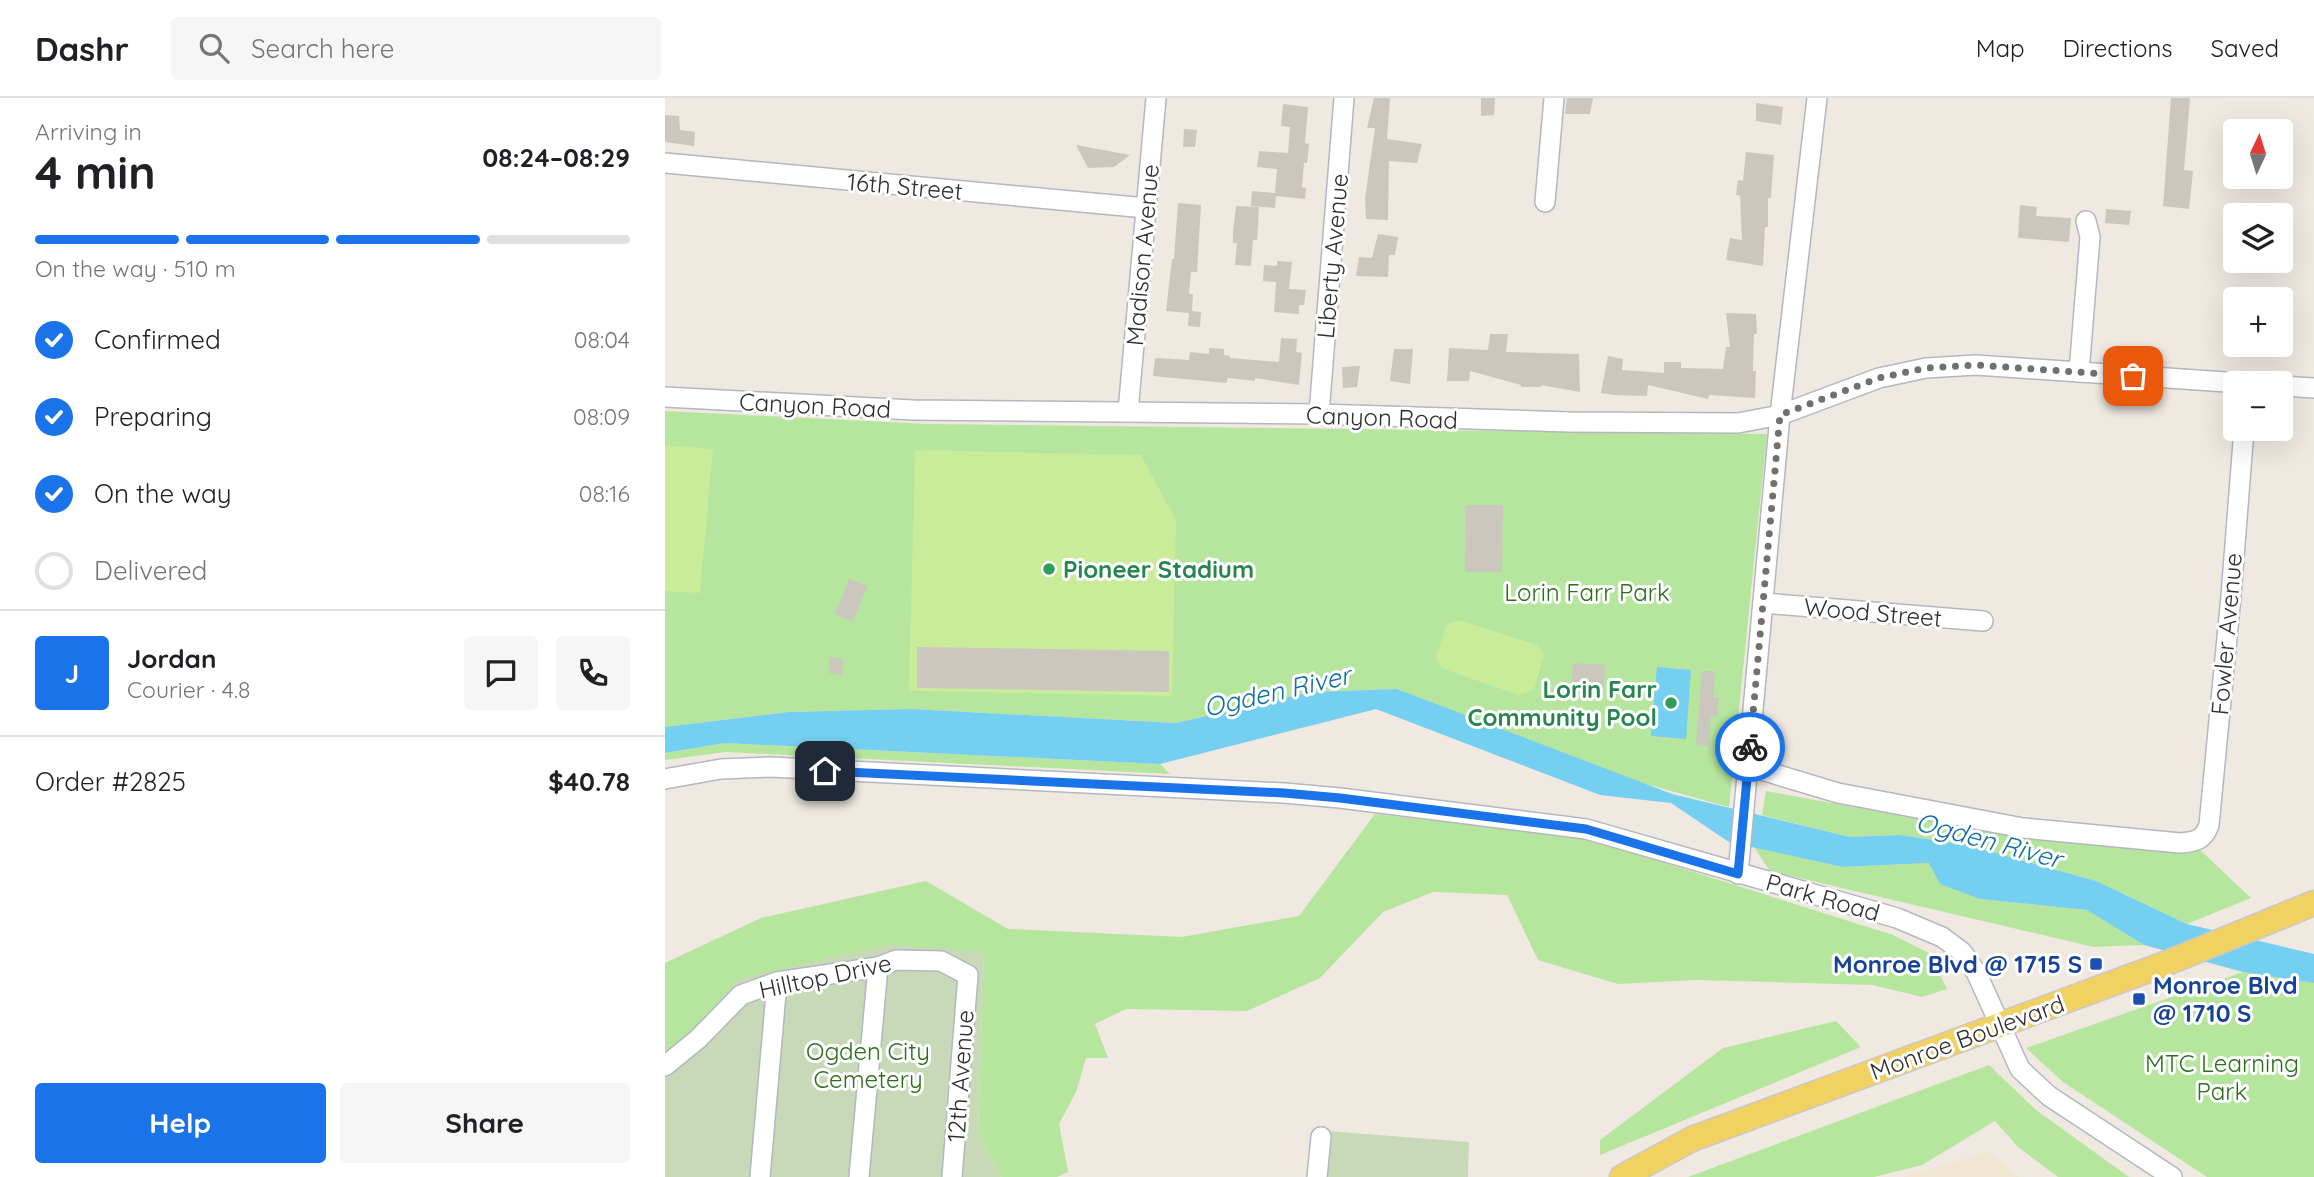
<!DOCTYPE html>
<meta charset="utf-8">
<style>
:root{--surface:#fff;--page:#f6f6f6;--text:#202124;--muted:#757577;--line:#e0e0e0;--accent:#1a73e8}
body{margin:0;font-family:Quicksand,sans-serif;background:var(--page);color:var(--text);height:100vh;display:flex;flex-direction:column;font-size:26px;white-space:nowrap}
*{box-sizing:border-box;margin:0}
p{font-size:23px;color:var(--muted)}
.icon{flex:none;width:38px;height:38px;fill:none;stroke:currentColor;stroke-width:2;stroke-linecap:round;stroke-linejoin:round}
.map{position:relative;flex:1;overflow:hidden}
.side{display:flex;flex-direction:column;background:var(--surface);width:665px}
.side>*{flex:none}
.needle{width:46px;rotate:4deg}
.fabs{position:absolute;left:1558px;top:21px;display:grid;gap:14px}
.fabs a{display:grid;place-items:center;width:70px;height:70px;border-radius:7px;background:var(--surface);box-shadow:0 7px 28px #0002;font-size:35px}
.pin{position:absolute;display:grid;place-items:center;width:60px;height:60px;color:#fff;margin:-30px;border-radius:14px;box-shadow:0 4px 10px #0006}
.courier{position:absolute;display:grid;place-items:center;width:70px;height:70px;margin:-35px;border:5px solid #1a73e8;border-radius:50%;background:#fff;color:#222;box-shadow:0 2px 9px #0007}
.head em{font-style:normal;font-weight:800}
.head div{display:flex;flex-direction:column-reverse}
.head{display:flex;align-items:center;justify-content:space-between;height:119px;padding:0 35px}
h1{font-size:46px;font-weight:800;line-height:52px}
.bar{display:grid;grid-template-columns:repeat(4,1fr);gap:10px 7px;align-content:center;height:84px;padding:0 35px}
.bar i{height:9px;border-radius:5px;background:var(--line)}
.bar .selected{background:var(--accent)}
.bar p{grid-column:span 4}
.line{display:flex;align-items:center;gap:18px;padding:0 35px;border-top:2px solid var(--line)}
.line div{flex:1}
.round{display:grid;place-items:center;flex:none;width:74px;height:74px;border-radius:7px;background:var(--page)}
ol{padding:0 35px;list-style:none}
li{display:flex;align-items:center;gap:21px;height:77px}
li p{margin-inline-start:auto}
li .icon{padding:7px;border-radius:50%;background:var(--accent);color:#fff;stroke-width:4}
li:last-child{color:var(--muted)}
li i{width:38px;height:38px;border:4px solid var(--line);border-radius:50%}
.action{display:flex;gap:14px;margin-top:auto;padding:14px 35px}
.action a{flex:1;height:80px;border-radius:7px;background:var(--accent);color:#fff;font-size:28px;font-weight:800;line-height:80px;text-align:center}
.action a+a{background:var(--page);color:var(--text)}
header{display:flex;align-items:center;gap:42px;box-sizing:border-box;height:98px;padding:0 35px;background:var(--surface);border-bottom:2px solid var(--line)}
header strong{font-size:33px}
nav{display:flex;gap:38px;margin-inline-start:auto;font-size:24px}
.search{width:490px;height:63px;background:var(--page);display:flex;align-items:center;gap:18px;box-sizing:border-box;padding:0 24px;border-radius:7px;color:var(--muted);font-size:26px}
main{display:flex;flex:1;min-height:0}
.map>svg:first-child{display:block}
.education{fill:#f0e6d1}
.green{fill:#b6e59e}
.cemetery{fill:#c8d9b8}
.pitch{fill:#c9ec9a}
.water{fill:#75cff0}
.building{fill:#cbc7bf}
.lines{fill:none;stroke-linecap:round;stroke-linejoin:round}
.minor-casing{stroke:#b4b7c1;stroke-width:22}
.major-casing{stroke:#c9c9c9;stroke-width:27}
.minor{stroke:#fff;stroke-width:19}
.major{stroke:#f2d163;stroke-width:24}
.done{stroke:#726f6d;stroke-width:7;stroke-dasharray:0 12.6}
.route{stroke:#1a73e8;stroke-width:9}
.leisure-dot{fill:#2e9e5b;stroke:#fff;stroke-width:2.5}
.transit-dot{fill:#1a4fb4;stroke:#fff;stroke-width:2.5}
.labels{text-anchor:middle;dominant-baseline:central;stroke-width:6;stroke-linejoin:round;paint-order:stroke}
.street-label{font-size:24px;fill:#2e2e2e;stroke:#fff}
.leisure-label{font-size:24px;font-weight:bold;fill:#27864d;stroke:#fff;text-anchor:start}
.park-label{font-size:24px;fill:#2c6e1b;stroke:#fff}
.transit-label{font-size:24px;font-weight:bold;fill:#164399;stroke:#fff;text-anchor:end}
.water-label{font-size:26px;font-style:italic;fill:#0d6fa3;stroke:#fff}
</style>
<header>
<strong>Dashr</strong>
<div class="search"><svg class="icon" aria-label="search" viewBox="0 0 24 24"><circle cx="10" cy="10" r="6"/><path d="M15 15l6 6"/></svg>Search here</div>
<nav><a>Map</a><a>Directions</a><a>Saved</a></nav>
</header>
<main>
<section class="side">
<div class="head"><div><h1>4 min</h1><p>Arriving in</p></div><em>08:24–08:29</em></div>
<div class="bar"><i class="selected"></i><i class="selected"></i><i class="selected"></i><i></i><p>On the way · 510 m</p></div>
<ol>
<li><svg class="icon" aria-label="check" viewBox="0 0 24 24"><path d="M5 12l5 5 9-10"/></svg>Confirmed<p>08:04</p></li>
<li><svg class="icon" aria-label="check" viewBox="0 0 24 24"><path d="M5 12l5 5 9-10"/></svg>Preparing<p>08:09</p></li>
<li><svg class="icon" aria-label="check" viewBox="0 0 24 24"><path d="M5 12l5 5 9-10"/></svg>On the way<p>08:16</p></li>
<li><i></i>Delivered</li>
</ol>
<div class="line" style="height:126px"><b class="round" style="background:var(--accent);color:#fff">J</b><div><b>Jordan</b><p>Courier · 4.8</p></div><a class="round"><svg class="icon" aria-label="chat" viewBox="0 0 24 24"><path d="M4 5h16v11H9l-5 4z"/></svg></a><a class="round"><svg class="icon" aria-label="phone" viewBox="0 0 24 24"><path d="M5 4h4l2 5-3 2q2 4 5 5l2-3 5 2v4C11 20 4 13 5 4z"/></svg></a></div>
<div class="line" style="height:91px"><div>Order #2825</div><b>$40.78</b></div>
<div class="action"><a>Help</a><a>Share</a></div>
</section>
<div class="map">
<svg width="1649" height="1079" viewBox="0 0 1649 1079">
<rect width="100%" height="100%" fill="#efe9e1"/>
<!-- education -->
<path class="education" d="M1324 1054 1354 1079H1238Z"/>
<!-- green -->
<g class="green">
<path d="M0 313 262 326 1102 336 1064 709 948 677 732 591 645 594 511 625 246 611 123 614 0 629Z"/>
<path d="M60 645 495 666 505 676 61 654 0 662V655Z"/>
<path d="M1101 693 1356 740 1521 752 1533 750 1586 800 1522 826 1431 783 1302 747 1235 737 1185 739 1097 717Z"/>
<path d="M710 716 921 740 1228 837 1264 855 1282 891 1257 899 1208 887 1031 882 953 886 873 862 842 797 768 794 718 814 655 880 582 913 461 911 430 926 443 960H421L411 994 394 1026 403 1074 392 1079H336L313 1034 319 854 23 939 0 957V865L96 820 261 783 343 831 517 839 634 818Z"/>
<path d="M1089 749 1177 769 1264 765 1315 801 1422 812 1479 847 1429 849 1105 773Z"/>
<path d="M1578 874 1649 885V1079H1542L1398 984 1361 950Z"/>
<path d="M1171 923 1196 949 935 1057V1042L1058 950Z"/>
<path d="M1324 967 1371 1012 1464 1079H1393L1353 1049 1330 1023 1257 1067 1209 1079H1023Z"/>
</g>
<!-- cemetery -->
<g class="cemetery">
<path d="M224 847 319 854 313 1034 336 1079H0V957L23 939 73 881Z"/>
<path d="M649 1032 804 1044 803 1079H642Z"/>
</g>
<!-- pitch -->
<g class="pitch">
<path d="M0 347 48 351 35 495 0 493Z"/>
<path d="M250 352 476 357 511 423 507 598 244 593Z"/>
<path d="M794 522 872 547 879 556 869 592 854 597 776 570 771 558 782 526Z"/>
</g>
<!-- water -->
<g class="water">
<path d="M992 569 1026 572 1021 641 986 638Z"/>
<path d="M732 591 1007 696 1185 739 1235 737 1302 747 1431 783 1522 826 1649 856V885L1578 874 1479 847 1422 812 1315 801 1275 786 1264 765 1177 769 1064 744 1006 705 935 697 711 611 495 666 60 645 0 655V629L123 614 246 611 511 625 645 594Z"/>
</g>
<!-- building -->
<g class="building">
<path d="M709 0H725L722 41 757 46 752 65 724 63 723 122 701 121 700 101 710 30H702Z"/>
<path d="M816 0H830L829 17 816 18Z"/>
<path d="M902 0H928L925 16H900Z"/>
<path d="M1506 0H1525L1519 72 1528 73 1524 111 1498 108Z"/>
<path d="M1091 5 1118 9 1116 27 1091 23Z"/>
<path d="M618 6 643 9 640 45 644 46 642 65H639L637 89 641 90 640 101 611 98 610 110 586 108 587 93 610 95 612 71 592 69 594 53 623 55 625 29 616 28Z"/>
<path d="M0 17 14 18 15 32 30 34 29 48 0 44Z"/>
<path d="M519 31 532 32 530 49H518Z"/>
<path d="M411 47 465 57 449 69 423 70Z"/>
<path d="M1081 54 1109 57 1106 100H1103V129H1100L1098 168 1061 162 1065 140 1077 142 1075 98 1071 97 1073 82 1078 83Z"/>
<path d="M513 105 536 107 532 174H526L524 196H528L527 213 536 214 535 229 523 228 524 215 501 213 507 161H509Z"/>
<path d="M1355 107 1372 109 1371 118 1406 120 1404 144 1353 140Z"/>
<path d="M571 108 594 109 592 142H588L586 168 570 167 572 145H568V133Z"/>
<path d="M1441 111 1466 113 1464 127 1440 125Z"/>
<path d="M713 136 733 139 730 157H724L723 179 691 178 694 159 707 160Z"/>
<path d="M612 163 627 164 624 191 641 192 639 207H634V216L609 214 611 184 598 183 599 167 612 168Z"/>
<path d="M1061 215 1091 216 1092 236H1089L1088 273H1091L1090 300 1044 297 1043 301 983 287 982 298 949 297 936 295 943 258 958 261 957 272 999 275V264H1016V270L1058 271 1061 249H1065Z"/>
<path d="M825 236H843L841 254 914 256 915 294 876 287V289H856V287L805 273 804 283H782L784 250 823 252Z"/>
<path d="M616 240 632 241 631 254 637 255 634 287 590 280V283L563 280 561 285 488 278 490 260 524 262 525 254 544 256V250L559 251V257L565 258V260L614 264Z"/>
<path d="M729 251H748L745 286 725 283Z"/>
<path d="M695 268 692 289 678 290 677 269Z"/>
<path d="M801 407H838L837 474H800Z"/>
<path d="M184 481 202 488 188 524 170 516Z"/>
<path d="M252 549 504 553V594L252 590Z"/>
<path d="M165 559 178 561 177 577 164 575Z"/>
<path d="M908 565 940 567 938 599 906 597Z"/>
<path d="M1037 573H1050L1048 599 1054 600 1052 619 1046 618 1044 648 1031 646Z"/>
</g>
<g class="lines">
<!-- minor casing -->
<g class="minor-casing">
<g id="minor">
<path d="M0 65 481 110"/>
<path d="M880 104 889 0"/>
<path d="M1414 274 1425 139 1421 123"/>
<path d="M1615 288 1649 290"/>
<path d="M0 299 248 312 654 316 904 324 1073 325 1115 317 1214 280 1261 270 1311 267 1576 285"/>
<path d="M463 314 491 0"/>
<path d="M654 316 679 0"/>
<path d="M1098 505 1318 523"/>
<path d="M1083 668 1173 695 1358 730 1515 745C1530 744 1539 742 1544 727L1566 498 1579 331"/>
<path d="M0 681 56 671 106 669 619 695 675 700 921 731 1232 820 1277 839 1297 854 1311 874 1355 971 1384 998 1507 1079"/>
<path d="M1073 776 1115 317 1152 0"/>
<path d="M0 968 33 941 76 897 112 884 213 869 231 862 276 863 303 877 287 1079"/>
<path d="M95 1079 112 884"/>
<path d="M194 1079 213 869"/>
<path d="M652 1079 656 1039"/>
</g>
</g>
<!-- major casing -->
<g class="major-casing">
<path id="major" d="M957 1079 1027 1041 1497 867 1649 805"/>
</g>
<!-- minor -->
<use href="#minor" class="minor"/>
<!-- major -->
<use href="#major" class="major"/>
</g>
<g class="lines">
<!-- done -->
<path class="done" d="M1085 649 1115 317 1214 280 1261 270 1311 267 1468 278"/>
<!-- route -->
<path class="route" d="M160 673 619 695 675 700 921 731 1073 776 1085 649"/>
</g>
<!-- markers -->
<g class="leisure-dot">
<circle cx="384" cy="471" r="7"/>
<circle cx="1006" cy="605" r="7"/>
</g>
<g class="transit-dot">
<rect x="1424" y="859" width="14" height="14" rx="3.5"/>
<rect x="1467" y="894" width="14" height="14" rx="3.5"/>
</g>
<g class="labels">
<!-- street labels -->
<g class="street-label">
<text transform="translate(240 88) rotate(5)">16th Street</text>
<text transform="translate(477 157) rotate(-85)">Madison Avenue</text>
<text transform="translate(667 158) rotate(-85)">Liberty Avenue</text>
<text transform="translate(150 307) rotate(3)">Canyon Road</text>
<text transform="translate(717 319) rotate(2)">Canyon Road</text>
<text transform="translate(1208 514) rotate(5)">Wood Street</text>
<text transform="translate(1561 536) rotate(-85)">Fowler Avenue</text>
<text transform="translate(1158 799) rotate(16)">Park Road</text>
<text transform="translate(160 878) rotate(-12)">Hilltop Drive</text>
<text transform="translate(1302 939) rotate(-20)">Monroe Boulevard</text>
<text transform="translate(295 978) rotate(-86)">12th Avenue</text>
</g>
<!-- leisure labels -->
<g class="leisure-label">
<text x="398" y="471">Pioneer Stadium</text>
<text x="992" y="591" text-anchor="end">Lorin Farr<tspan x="992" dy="28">Community Pool</tspan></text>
</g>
<!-- park labels -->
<g class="park-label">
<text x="922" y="494">Lorin Farr Park</text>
<text x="203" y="953">Ogden City<tspan x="203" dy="28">Cemetery</tspan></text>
<text x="1557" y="965">MTC Learning<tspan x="1557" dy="28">Park</tspan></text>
</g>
<!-- transit labels -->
<g class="transit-label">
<text x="1417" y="866">Monroe Blvd @ 1715 S</text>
<text x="1488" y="887" text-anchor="start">Monroe Blvd<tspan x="1488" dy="28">@ 1710 S</tspan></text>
</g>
<!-- water labels -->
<g class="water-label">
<text transform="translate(612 593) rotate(-13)">Ogden River</text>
<text transform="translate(1324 742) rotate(15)">Ogden River</text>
</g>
</g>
</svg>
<div class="fabs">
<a><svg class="needle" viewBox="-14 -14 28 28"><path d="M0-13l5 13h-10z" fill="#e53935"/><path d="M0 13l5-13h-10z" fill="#757577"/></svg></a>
<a><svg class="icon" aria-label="layers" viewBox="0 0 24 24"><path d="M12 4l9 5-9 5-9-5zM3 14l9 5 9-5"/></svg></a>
<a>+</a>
<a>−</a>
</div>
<div class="pin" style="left:1468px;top:278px;background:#ea580c"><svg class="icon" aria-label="bag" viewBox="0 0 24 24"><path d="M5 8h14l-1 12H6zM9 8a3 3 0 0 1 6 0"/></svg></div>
<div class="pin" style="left:160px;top:673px;background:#1f2937"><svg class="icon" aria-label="home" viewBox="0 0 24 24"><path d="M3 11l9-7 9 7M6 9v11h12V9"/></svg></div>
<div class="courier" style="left:1085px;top:649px"><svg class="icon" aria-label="bike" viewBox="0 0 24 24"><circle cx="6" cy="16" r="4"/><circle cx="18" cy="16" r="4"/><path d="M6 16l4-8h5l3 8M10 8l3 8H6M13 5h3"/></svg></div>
</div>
</main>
